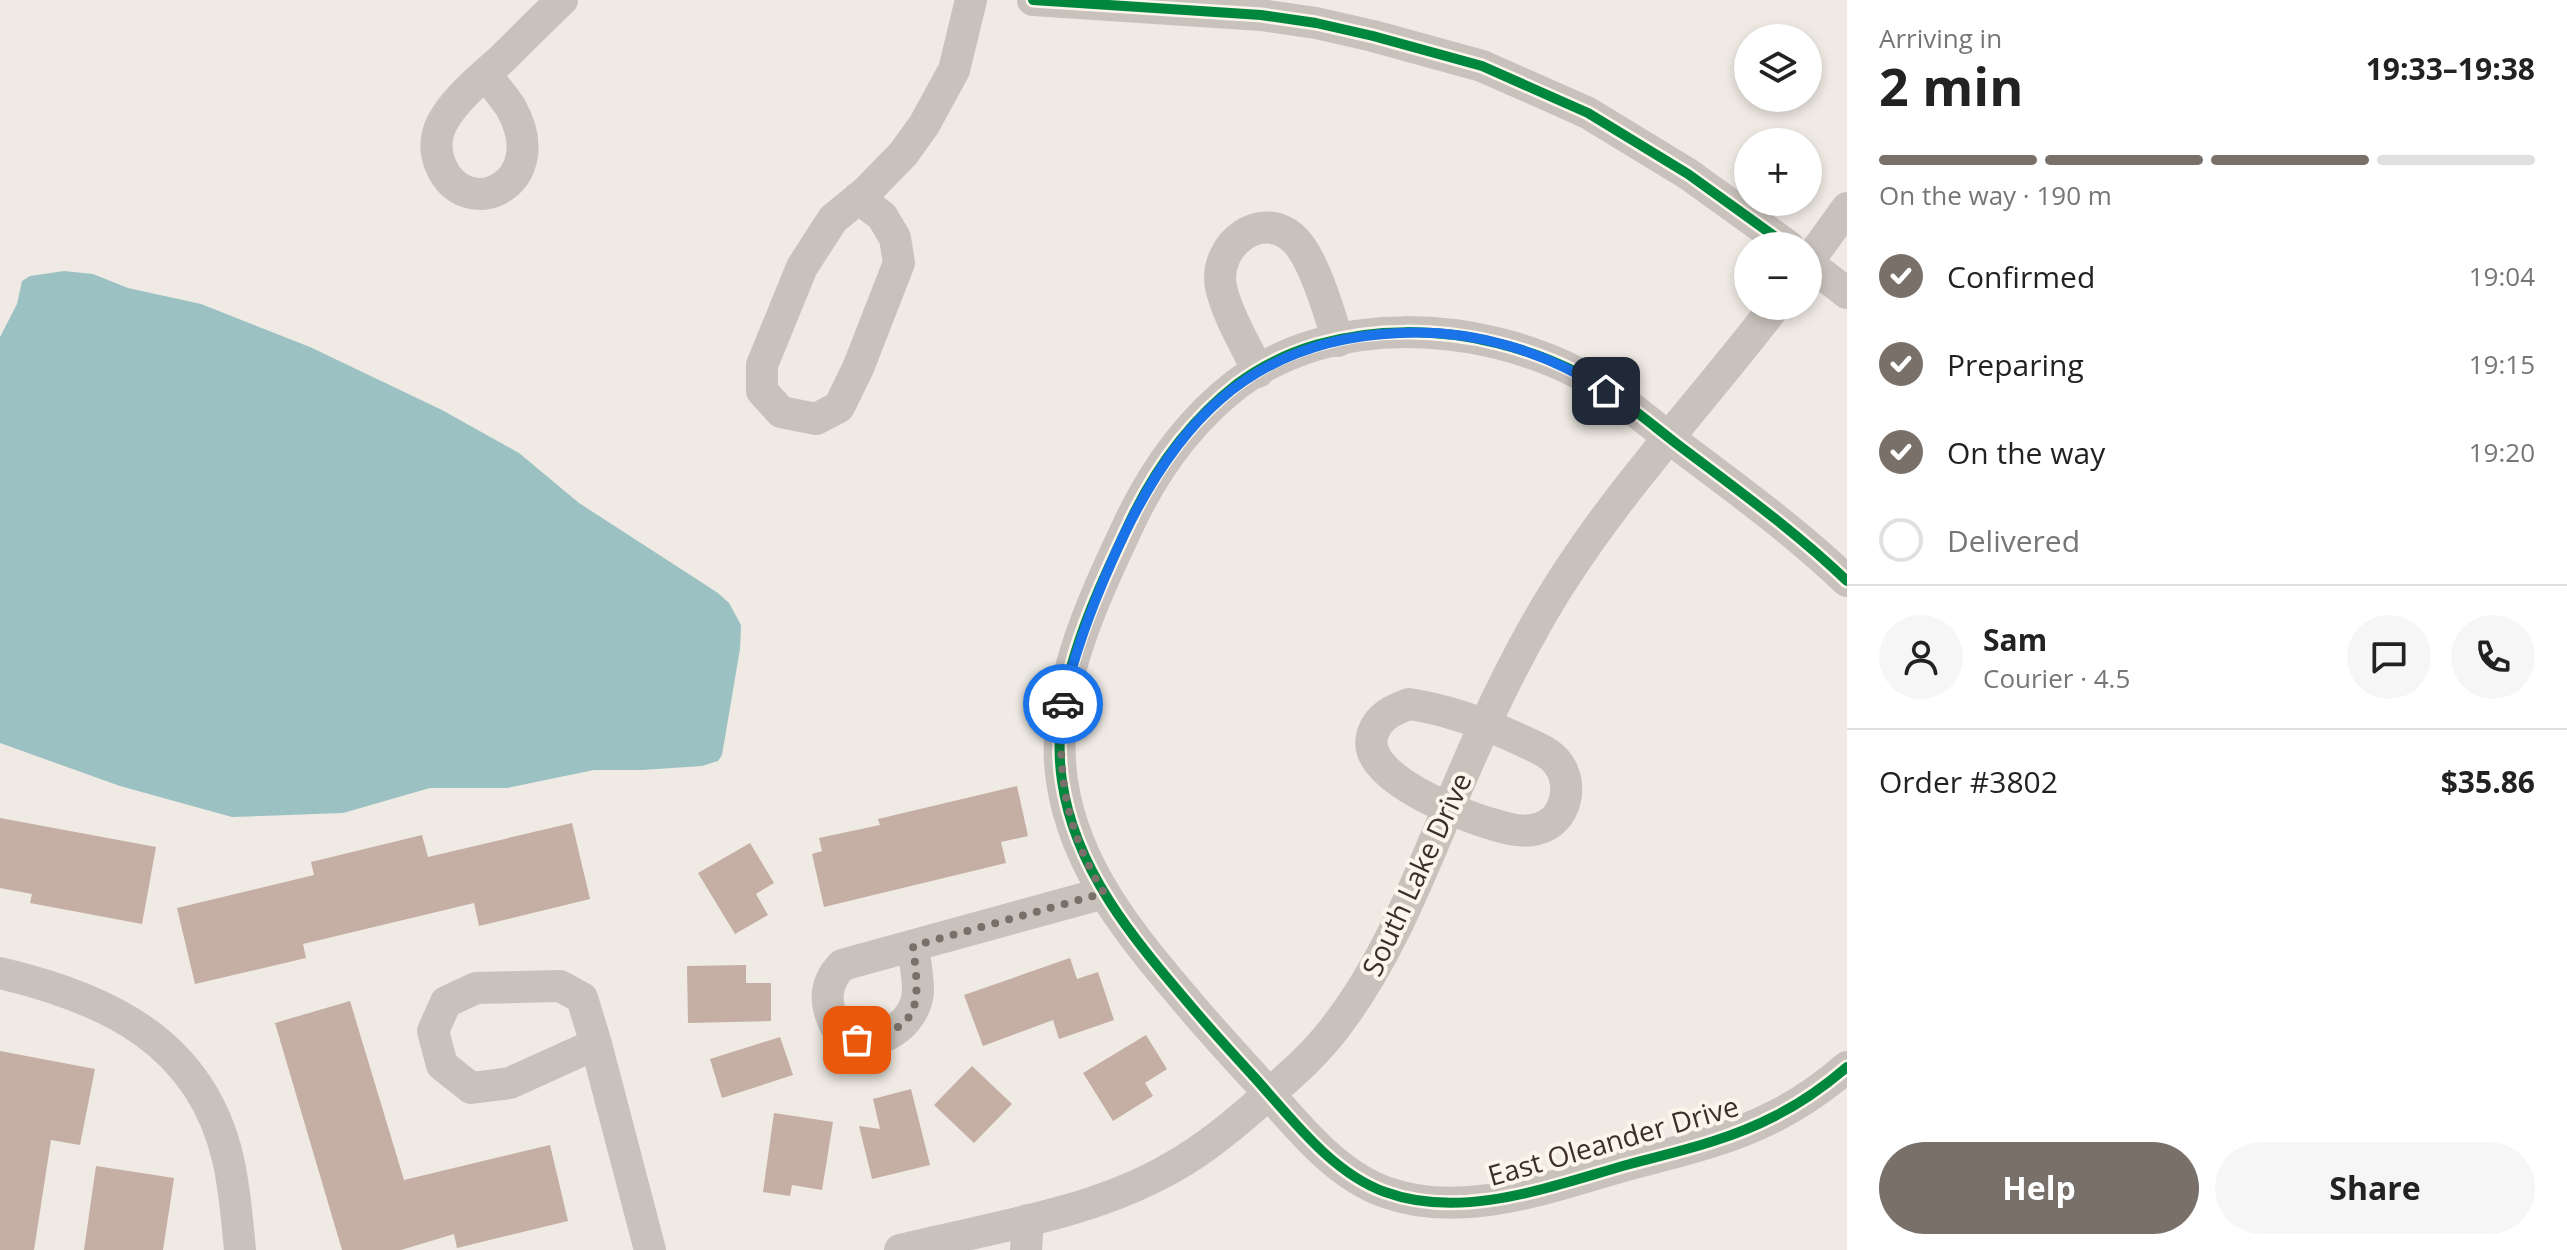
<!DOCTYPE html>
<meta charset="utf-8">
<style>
:root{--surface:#fff;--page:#f6f6f6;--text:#222;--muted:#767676;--line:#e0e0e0;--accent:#7a706a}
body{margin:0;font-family:"Open Sans",sans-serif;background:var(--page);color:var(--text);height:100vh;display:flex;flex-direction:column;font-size:30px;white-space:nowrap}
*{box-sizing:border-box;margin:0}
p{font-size:26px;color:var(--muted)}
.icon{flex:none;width:44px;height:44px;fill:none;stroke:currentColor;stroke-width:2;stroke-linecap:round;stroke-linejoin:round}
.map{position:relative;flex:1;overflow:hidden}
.side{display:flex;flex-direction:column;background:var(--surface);width:720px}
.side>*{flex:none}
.controls{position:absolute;left:1734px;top:24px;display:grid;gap:16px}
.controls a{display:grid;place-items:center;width:88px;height:88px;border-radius:50%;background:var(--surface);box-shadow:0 4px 12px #0003;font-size:40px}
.pin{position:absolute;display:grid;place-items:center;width:68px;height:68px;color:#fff;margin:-34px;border-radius:16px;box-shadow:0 4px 12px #0006}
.courier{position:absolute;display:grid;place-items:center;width:80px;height:80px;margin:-40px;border:6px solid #1a73e8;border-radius:50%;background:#fff;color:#222;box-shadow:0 2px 10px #0007}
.overview em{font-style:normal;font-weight:700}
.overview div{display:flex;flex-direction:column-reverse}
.overview{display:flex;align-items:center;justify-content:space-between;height:136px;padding:0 32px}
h1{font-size:52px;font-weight:700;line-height:60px}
.bar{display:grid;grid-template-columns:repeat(4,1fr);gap:12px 8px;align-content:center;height:96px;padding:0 32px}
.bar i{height:10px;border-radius:6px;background:var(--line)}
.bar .active{background:var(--accent)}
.bar p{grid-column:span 4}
.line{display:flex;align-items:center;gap:20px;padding:0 32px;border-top:2px solid var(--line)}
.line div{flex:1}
.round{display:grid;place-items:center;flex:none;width:84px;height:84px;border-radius:42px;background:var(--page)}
ol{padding:0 32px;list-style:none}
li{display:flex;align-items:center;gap:24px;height:88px}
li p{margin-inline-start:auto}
li .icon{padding:8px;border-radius:50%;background:var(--accent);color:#fff;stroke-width:4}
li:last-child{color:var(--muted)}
li i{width:44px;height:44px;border:4px solid var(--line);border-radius:50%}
.cta{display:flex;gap:16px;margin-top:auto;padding:16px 32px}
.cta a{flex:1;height:92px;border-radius:48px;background:var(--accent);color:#fff;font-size:32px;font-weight:700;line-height:92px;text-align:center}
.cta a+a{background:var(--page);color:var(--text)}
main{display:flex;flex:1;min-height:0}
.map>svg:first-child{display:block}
.water{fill:#9cc1c3}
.building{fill:#c5aea3}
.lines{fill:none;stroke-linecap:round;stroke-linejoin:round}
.street{stroke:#c9c2bc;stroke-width:32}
.cycleway-casing{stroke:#fcf5eb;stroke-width:15}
.cycleway{stroke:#00873e;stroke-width:10}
.done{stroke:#7a706a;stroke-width:8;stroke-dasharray:0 14.4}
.route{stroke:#1a73e8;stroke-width:10}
.labels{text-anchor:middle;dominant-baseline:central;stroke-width:8;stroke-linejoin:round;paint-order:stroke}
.street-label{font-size:28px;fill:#3b2f29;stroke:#fcf5eb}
</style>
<main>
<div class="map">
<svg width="1847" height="1250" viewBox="0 0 1847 1250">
<rect width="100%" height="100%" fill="#efeae3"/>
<!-- water -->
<path class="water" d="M64 271 93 274 128 288 201 304 310 347 442 410 519 453 579 503 718 593 729 603 741 625 740 649 722 755 718 761 702 766 642 770H594L507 788H430L343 813 232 817 120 786 0 743V337L17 304 22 281 30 276Z"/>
<!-- building -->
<g class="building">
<path d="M1017 786 1028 836 1001 842 1006 863 824 907 812 854 822 851 819 838 880 825 878 819Z"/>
<path d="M0 818 156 847 142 924 30 903 32 894 0 888Z"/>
<path d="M572 823 590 899 479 926 474 903 303 944 306 958 195 984 177 908 314 875 311 862 422 835 428 857Z"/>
<path d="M750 843 774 883 756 894 768 915 735 934 698 873Z"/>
<path d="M1070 958 1077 979 1098 972 1114 1020 1059 1039 1053 1020 983 1046 964 995Z"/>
<path d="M746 965V983H771V1021L688 1023 687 966Z"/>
<path d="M350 1001 404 1180 550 1145 568 1221 457 1248 454 1234 401 1250H342L275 1023Z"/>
<path d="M1146 1035 1167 1069 1145 1083 1153 1096 1113 1121 1083 1073Z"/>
<path d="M780 1037 793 1075 722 1098 710 1059Z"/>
<path d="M0 1051 95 1069 80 1145 51 1140 34 1250H0Z"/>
<path d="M972 1066 1012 1104 974 1143 934 1105Z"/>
<path d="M911 1089 930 1165 872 1179 859 1126 880 1129 873 1099Z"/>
<path d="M774 1113 833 1122 822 1190 792 1185 790 1196 763 1192Z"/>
<path d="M96 1166 174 1178 163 1250H84Z"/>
</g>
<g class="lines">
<!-- street -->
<g class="street">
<path d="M1033 0 1261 15 1316 23 1373 36 1482 66 1588 113 1688 174 1788 246"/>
<path d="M485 74C493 85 504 96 511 108 554 184 465 226 440 164 435 151 435 137 442 123 457 96 483 77 505 56 524 37 543 18 562 0"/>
<path d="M858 198 882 216 895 238 899 263 858 368 839 407 816 419 781 412 762 391V365L802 267 833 219 866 192 903 154 924 125 954 70 971 0"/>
<path d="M1808 262 1847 208"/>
<path d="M1808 263 1847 293"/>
<path d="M1258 372C1246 345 1227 315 1221 287 1213 245 1262 207 1295 240 1314 259 1330 315 1338 341"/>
<path d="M1847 581C1795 531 1735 488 1677 444 1646 420 1615 393 1580 374 1478 321 1333 312 1237 384 1188 422 1151 475 1126 530 1090 607 1049 694 1062 781 1075 870 1133 938 1190 1005 1211 1030 1233 1054 1255 1078 1292 1119 1332 1173 1385 1192 1464 1221 1554 1185 1630 1164 1680 1151 1729 1140 1775 1116 1801 1103 1825 1086 1847 1067"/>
<path d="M1409 704C1450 710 1487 724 1525 742 1535 747 1549 752 1556 761 1575 782 1567 822 1537 829 1523 833 1509 829 1495 825 1464 816 1357 777 1373 733 1379 716 1393 710 1409 704Z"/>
<path d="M913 946C915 961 918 976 918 991 917 1019 885 1046 856 1039 850 1038 844 1034 838 1031 825 1007 822 986 842 965L1104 893"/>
<path d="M0 973C107 998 201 1042 228 1159 235 1189 237 1220 240 1250"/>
<path d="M560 986 582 998 596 1044 510 1083 471 1088 442 1065 433 1031 446 1002 476 988Z"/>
<path d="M596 1044 650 1250"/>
<path d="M900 1250C985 1229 1083 1215 1160 1174 1195 1156 1224 1133 1254 1107 1285 1080 1316 1055 1340 1021 1382 965 1410 899 1437 835 1467 764 1497 693 1535 626 1600 509 1694 412 1775 306"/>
<path d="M1026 1250 1028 1220"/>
</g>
<!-- cycleway casing -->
<g class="cycleway-casing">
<g id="cycleway">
<path d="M1033 0 1261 15 1316 23 1373 36 1482 66 1588 113 1688 174 1788 246"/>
<path d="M1847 581C1795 531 1735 488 1677 444 1646 420 1615 393 1580 374 1478 321 1333 312 1237 384 1188 422 1151 475 1126 530 1090 607 1049 694 1062 781 1075 870 1133 938 1190 1005 1211 1030 1233 1054 1255 1078 1292 1119 1332 1173 1385 1192 1464 1221 1554 1185 1630 1164 1680 1151 1729 1140 1775 1116 1801 1103 1825 1086 1847 1067"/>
</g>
</g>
<!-- cycleway -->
<use href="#cycleway" class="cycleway"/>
</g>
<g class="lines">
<!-- done -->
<path class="done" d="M857 1040C923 1030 920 1003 913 946L1104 893C1067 833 1056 774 1063 704"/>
<!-- route -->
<path class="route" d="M1063 704C1074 654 1091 608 1112 561 1170 428 1247 339 1400 333 1473 329 1545 351 1606 391"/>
</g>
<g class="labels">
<!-- street labels -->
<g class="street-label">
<text transform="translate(1416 874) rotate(-65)">South Lake Drive</text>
<text transform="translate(1613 1140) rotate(-16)">East Oleander Drive</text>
</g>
</g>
</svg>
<div class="controls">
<a><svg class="icon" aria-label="layers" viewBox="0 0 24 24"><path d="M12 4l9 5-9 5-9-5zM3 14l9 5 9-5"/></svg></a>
<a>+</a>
<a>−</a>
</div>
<div class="pin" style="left:857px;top:1040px;background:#ea580c"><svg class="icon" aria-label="bag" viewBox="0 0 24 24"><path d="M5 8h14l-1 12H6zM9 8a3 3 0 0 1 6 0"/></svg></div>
<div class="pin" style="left:1606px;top:391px;background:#1f2937"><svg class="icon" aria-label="home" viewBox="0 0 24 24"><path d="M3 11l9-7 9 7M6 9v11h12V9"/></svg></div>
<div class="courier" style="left:1063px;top:704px"><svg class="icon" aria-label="car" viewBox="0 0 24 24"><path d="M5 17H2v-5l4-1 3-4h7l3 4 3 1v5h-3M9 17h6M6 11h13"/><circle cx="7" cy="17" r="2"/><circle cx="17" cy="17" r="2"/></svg></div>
</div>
<section class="side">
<div class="overview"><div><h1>2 min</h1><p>Arriving in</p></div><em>19:33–19:38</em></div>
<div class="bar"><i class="active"></i><i class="active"></i><i class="active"></i><i></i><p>On the way · 190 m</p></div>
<ol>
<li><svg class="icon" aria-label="check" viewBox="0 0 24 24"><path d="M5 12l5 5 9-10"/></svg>Confirmed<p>19:04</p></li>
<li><svg class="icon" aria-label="check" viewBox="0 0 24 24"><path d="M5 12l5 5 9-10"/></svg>Preparing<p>19:15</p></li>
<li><svg class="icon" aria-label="check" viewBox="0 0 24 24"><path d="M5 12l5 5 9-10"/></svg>On the way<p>19:20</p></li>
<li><i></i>Delivered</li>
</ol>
<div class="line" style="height:144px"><a class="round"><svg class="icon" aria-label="person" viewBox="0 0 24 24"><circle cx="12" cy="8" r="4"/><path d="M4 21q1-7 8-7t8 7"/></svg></a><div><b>Sam</b><p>Courier · 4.5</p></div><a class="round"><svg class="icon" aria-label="chat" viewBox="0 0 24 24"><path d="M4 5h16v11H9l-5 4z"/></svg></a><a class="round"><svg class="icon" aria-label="phone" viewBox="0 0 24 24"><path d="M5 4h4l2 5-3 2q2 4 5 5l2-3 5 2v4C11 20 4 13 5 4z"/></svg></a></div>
<div class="line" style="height:104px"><div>Order #3802</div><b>$35.86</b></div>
<div class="cta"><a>Help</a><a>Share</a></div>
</section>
</main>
